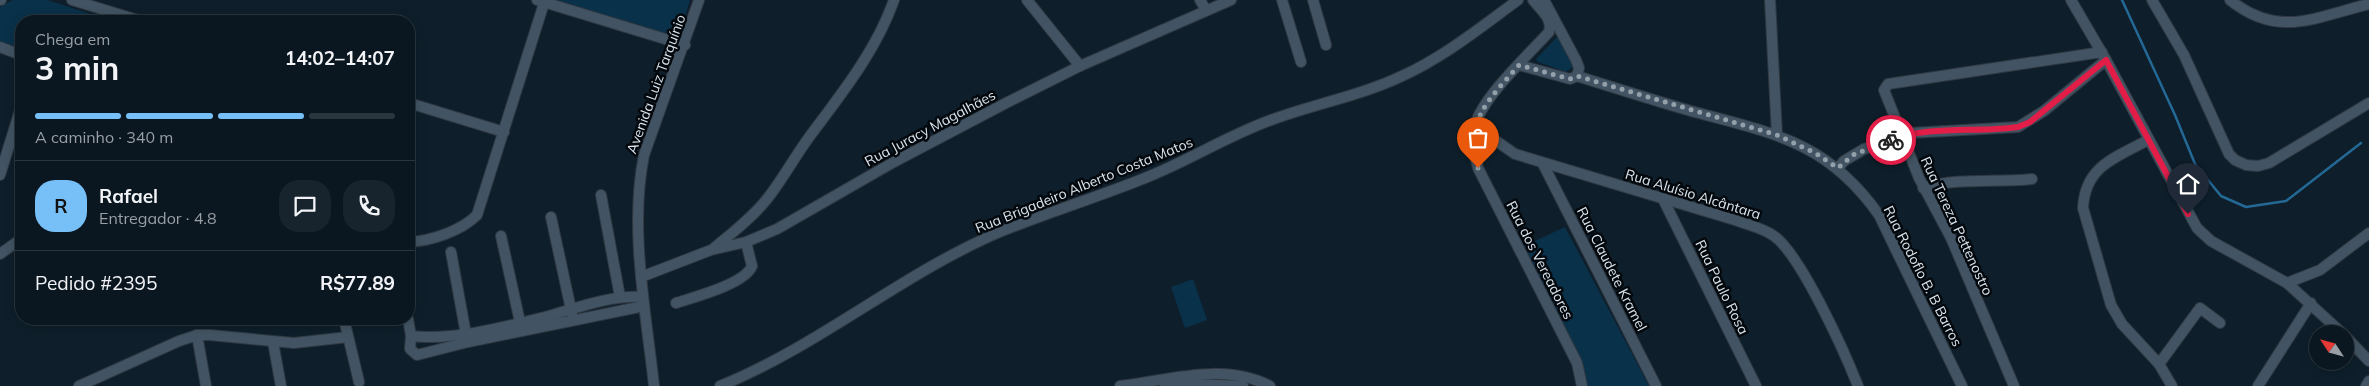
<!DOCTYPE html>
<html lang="pt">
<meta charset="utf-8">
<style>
:root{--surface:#0a1720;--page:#18242d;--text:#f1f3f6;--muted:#999fa5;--line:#2a363e;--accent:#76c0f7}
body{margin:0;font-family:Mulish,sans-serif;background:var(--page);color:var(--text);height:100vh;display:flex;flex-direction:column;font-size:19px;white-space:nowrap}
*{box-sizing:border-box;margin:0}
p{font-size:16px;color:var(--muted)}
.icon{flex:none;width:28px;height:28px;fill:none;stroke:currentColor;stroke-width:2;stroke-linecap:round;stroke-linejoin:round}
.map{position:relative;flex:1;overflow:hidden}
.details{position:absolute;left:15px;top:15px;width:400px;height:310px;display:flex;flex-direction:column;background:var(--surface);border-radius:20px;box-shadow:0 2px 12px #0003,0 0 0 1px var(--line)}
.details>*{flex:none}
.needle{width:32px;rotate:306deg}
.fabs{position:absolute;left:2309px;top:325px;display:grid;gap:10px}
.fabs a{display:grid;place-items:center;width:45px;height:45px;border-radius:50%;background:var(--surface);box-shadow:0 2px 12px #0003,0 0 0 1px var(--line);font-size:25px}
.pin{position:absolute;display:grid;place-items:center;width:42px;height:42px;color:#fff;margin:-51px -21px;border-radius:50% 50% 50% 0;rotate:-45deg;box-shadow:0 0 5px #0007}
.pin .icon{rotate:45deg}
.courier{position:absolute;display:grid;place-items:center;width:50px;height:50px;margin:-25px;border:4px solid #e11d48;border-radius:50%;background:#fff;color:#222;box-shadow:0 1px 6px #0007}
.overview em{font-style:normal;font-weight:700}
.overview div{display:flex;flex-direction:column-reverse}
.overview{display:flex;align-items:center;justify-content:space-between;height:85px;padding:0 20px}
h1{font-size:32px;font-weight:700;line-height:38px}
.bar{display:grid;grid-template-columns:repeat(4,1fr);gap:8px 5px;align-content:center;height:60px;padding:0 20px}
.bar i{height:6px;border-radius:4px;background:var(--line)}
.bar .current{background:var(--accent)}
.bar p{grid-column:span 4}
.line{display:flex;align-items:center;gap:12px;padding:0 20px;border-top:1px solid var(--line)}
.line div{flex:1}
.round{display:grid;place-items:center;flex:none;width:52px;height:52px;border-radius:20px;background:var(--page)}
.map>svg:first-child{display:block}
.green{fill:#0a314a}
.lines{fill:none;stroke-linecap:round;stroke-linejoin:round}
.stream{stroke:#246895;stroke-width:2.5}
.minor-casing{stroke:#303943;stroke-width:12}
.minor{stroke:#425463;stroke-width:10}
.done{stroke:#93a0aa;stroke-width:5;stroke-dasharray:0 9}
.route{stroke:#e11d48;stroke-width:6}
.labels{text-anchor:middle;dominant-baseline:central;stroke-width:5;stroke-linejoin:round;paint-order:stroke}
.street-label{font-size:14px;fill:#dbe5ee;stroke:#03080d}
</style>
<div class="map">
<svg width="2369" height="386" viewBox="0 0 2369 386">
<rect width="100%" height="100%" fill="#0e1f2b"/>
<!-- green -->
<g class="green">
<path d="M13 0H47L113 21H21V48L0 42V7Z"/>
<path d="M558 0H690L679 39Z"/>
<path d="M1558 36 1574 66 1566 72 1538 62 1536 59Z"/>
<path d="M1565 227 1649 386H1587L1524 246Z"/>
<path d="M1193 279 1207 320 1185 328 1171 287Z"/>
</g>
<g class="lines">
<!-- stream -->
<path class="stream" d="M2122 0 2175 115 2195 164 2221 196 2246 207 2286 201 2361 143"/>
<!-- minor casing -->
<g class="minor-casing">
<g id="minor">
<path d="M0 0H1"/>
<path d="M72 0 141 21"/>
<path d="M537 0 685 45"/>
<path d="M1027 0 1080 66"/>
<path d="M1200 0 1206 10"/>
<path d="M1282 0 1301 62"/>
<path d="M1313 0 1326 45"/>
<path d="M1533 0C1541 10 1553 19 1549 32 1528 55 1486 94 1476 122 1470 138 1474 153 1478 168L1577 363 1582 386"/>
<path d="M1544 0 1576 60 1579 68 1577 76"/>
<path d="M1770 0 1777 135"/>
<path d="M2071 0 2106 60 2197 228 2211 241 2287 283 2343 334"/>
<path d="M2152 0 2184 55 2229 154 2235 160 2246 165 2258 166 2269 163 2369 103"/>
<path d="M2230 0C2279 39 2315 17 2369 4"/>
<path d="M0 47 21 55"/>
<path d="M1519 65 1570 79 1577 76"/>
<path d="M1577 76C1615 88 1653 100 1691 111 1772 133 1827 141 1879 215L1962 386"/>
<path d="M409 103 504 132"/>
<path d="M1476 122 1492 138 1515 154 1735 220C1748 225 1763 228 1774 236 1801 255 1845 353 1858 386"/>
<path d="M2148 140C2115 158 2085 166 2083 208L2111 305 2122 324 2159 364 2172 386"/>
<path d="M1543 164 1656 386"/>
<path d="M1838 168 1844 161 1864 149 1910 133 2018 127 2044 111 2106 60"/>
<path d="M0 175 21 107"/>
<path d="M1923 188C1958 177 1996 183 2032 179"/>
<path d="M601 195 620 297"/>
<path d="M1663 199 1756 386"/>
<path d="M551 217 572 314"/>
<path d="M501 236 520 322"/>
<path d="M409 242C431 241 461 231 477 215L545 0"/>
<path d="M714 248C732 233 752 218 767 199 783 179 795 156 810 136 842 93 876 51 894 0"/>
<path d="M451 252 467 340"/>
<path d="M0 254 21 239"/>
<path d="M641 277 711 250 746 242 777 229 892 163 1008 102 1080 66 1231 0"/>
<path d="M2287 283 2320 270 2369 233"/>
<path d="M676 303C694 297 745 284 752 266L746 242"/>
<path d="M344 319 359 382"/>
<path d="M408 319 411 336 410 349 417 355 468 342 644 306"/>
<path d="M197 335 206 386"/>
<path d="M411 336C452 341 505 327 545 317 577 308 609 295 643 297"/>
<path d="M2345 336 2369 361"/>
<path d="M273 342 281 386"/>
<path d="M2159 364 2200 308 2220 323"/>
<path d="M1164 383 1243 386"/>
<path d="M79 386 179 341 197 335H210L294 343 348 337"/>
<path d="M654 386C646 311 629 229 644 155L699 0"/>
<path d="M720 386C821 345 902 273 1002 231 1049 212 1098 197 1145 178 1188 161 1227 136 1271 120 1314 104 1360 96 1402 76 1444 57 1481 27 1518 0"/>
<path d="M1120 386C1170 380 1222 362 1270 386"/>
<path d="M2014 386 1951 238 1919 178 1884 90 1888 84 2102 52"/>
<path d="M2258 386 2311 303"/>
<path d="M2366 386 2369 381"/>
</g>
</g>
<!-- minor -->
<use href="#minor" class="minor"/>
</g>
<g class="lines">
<!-- done -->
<path class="done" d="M1478 168C1465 118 1489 100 1519 65L1570 79 1577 76 1777 135 1815 153 1838 168 1853 155 1891 140"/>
<!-- route -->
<path class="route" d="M1891 140C1931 125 1976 133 2018 127L2030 122 2106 60 2188 214"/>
</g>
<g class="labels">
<!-- street labels -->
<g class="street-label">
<text transform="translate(656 84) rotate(-70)">Avenida Luiz Tarquínio</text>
<text transform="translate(930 128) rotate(-28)">Rua Juracy Magalhães</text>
<text transform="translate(1084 185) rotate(-22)">Rua Brigadeiro Alberto Costa Matos</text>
<text transform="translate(1693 194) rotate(17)">Rua Aluísio Alcântara</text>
<text transform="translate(1957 226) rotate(65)">Rua Tereza Pettenostro</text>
<text transform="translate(1540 260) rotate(63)">Rua dos Vereadores</text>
<text transform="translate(1612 269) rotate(63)">Rua Claudete Kramel</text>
<text transform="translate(1923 276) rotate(63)">Rua Rodoflo B. B Barros</text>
<text transform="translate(1722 287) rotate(64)">Rua Paulo Rosa</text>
</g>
</g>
</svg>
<div class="fabs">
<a><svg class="needle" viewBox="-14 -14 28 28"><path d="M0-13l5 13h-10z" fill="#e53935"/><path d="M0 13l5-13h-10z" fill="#999fa5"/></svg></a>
</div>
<div class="pin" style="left:1478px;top:168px;background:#ea580c"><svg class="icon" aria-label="bag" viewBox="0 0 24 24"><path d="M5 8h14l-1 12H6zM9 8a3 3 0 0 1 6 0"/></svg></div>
<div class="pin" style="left:2188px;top:214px;background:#1f2937"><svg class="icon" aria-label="home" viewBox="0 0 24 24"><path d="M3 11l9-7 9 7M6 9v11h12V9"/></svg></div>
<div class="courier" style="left:1891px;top:140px"><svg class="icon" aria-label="bike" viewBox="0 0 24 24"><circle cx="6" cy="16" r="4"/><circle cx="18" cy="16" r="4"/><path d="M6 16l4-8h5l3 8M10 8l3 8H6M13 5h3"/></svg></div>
<section class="details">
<div class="overview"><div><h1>3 min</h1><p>Chega em</p></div><em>14:02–14:07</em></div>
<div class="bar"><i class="current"></i><i class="current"></i><i class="current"></i><i></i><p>A caminho · 340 m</p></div>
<div class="line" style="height:90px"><b class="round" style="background:var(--accent);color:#111">R</b><div><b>Rafael</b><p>Entregador · 4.8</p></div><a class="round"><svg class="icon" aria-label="chat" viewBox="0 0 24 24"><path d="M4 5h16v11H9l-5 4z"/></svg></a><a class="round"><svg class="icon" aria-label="phone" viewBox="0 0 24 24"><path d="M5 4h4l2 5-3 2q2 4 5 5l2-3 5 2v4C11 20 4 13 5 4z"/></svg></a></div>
<div class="line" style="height:65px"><div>Pedido #2395</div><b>R$77.89</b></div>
</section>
</div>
